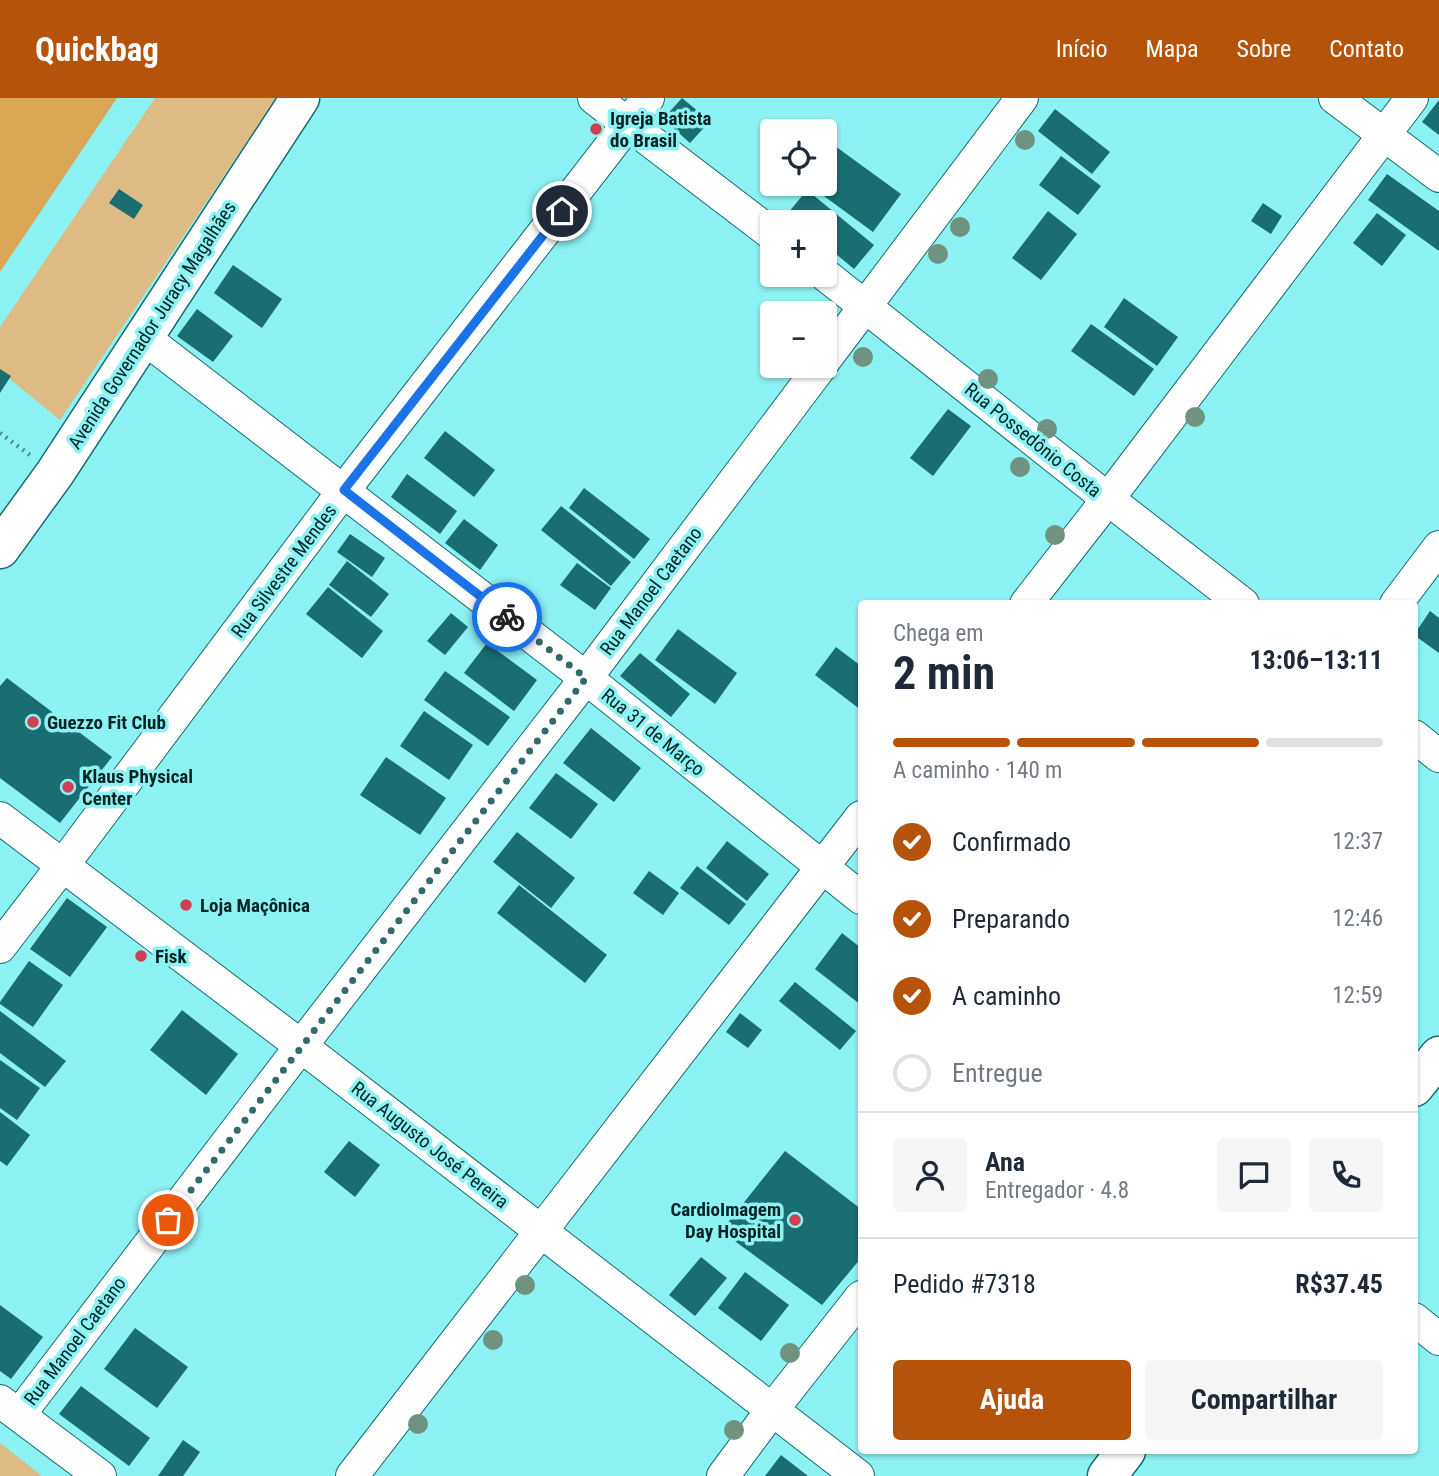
<!DOCTYPE html>
<html lang="pt">
<meta charset="utf-8">
<style>
:root{--surface:#fff;--page:#f6f6f7;--text:#1f2937;--muted:#747a83;--line:#e0e1e3;--accent:#b45309}
body{margin:0;font-family:"Roboto Condensed",sans-serif;background:var(--page);color:var(--text);height:100vh;display:flex;flex-direction:column;font-size:26px;white-space:nowrap}
*{box-sizing:border-box;margin:0}
p{font-size:23px;color:var(--muted)}
.icon{flex:none;width:38px;height:38px;fill:none;stroke:currentColor;stroke-width:2;stroke-linecap:round;stroke-linejoin:round}
.map{position:relative;flex:1;overflow:hidden}
.side{position:absolute;left:858px;top:502px;width:560px;height:854px;display:flex;flex-direction:column;background:var(--surface);border-radius:7px;box-shadow:0 2px 5px #0004}
.side>*{flex:none}
.buttons{position:absolute;left:760px;top:21px;display:grid;gap:14px}
.buttons a{display:grid;place-items:center;width:77px;height:77px;border-radius:7px;background:var(--surface);box-shadow:0 2px 5px #0004;font-size:35px}
.pin{position:absolute;display:grid;place-items:center;width:60px;height:60px;color:#fff;margin:-30px;border:4px solid #fff;border-radius:50%;box-shadow:0 2px 7px #0007}
.courier{position:absolute;display:grid;place-items:center;width:70px;height:70px;margin:-35px;border:5px solid #1a73e8;border-radius:50%;background:#fff;color:#222;box-shadow:0 2px 9px #0007}
.overview em{font-style:normal;font-weight:700}
.overview div{display:flex;flex-direction:column-reverse}
.overview{display:flex;align-items:center;justify-content:space-between;height:119px;padding:0 35px}
h1{font-size:46px;font-weight:700;line-height:52px}
.bar{display:grid;grid-template-columns:repeat(4,1fr);gap:10px 7px;align-content:center;height:84px;padding:0 35px}
.bar i{height:9px;border-radius:5px;background:var(--line)}
.bar .active{background:var(--accent)}
.bar p{grid-column:span 4}
.line{display:flex;align-items:center;gap:18px;padding:0 35px;border-top:2px solid var(--line)}
.line div{flex:1}
.round{display:grid;place-items:center;flex:none;width:74px;height:74px;border-radius:7px;background:var(--page)}
ol{padding:0 35px;list-style:none}
li{display:flex;align-items:center;gap:21px;height:77px}
li p{margin-inline-start:auto}
li .icon{padding:7px;border-radius:50%;background:var(--accent);color:#fff;stroke-width:4}
li:last-child{color:var(--muted)}
li i{width:38px;height:38px;border:4px solid var(--line);border-radius:50%}
.cta{display:flex;gap:14px;margin-top:auto;padding:14px 35px}
.cta a{flex:1;height:80px;border-radius:7px;background:var(--accent);color:#fff;font-size:28px;font-weight:700;line-height:80px;text-align:center}
.cta a+a{background:var(--page);color:var(--text)}
header{display:flex;align-items:center;gap:42px;box-sizing:border-box;height:98px;padding:0 35px;background:var(--accent);color:#fff}
header strong{font-size:33px}
nav{display:flex;gap:38px;margin-inline-start:auto;font-size:24px}
.map>svg:first-child{display:block}
.green{fill:#deba84}
.forest{fill:#d9a756}
.building{fill:#1a6d70}
.lines{fill:none;stroke-linecap:round;stroke-linejoin:round}
.minor-casing{stroke:#176b6e;stroke-width:34}
.tertiary-casing{stroke:#176b6e;stroke-width:41}
.path{stroke:#488c8d;stroke-width:4.5;stroke-dasharray:2 5;stroke-linecap:butt}
.minor{stroke:#fff;stroke-width:32}
.tertiary{stroke:#fff;stroke-width:38}
.tree{fill:#709280}
.done{stroke:#336b6d;stroke-width:7;stroke-dasharray:0 12.6}
.route{stroke:#1a73e8;stroke-width:9}
.poi-dot{fill:#cf3f51;stroke:#8df2f4;stroke-width:2.5}
.labels{text-anchor:middle;dominant-baseline:central;stroke-width:7;stroke-linejoin:round;paint-order:stroke}
.poi-label{font-size:19px;font-weight:bold;fill:#022324;stroke:#8df2f4;text-anchor:start}
.street-label{font-size:19px;fill:#022324;stroke:#8df2f4}
</style>
<header>
<strong>Quickbag</strong>
<nav><a>Início</a><a>Mapa</a><a>Sobre</a><a>Contato</a></nav>
</header>
<div class="map">
<svg width="1439" height="1378" viewBox="0 0 1439 1378">
<rect width="100%" height="100%" fill="#8df2f4"/>
<!-- green -->
<g class="green">
<path d="M155 0H276L60 322 0 273V229Z"/>
<path d="M0 1345 42 1378H0Z"/>
</g>
<!-- forest -->
<path class="forest" d="M0 0H117L0 174Z"/>
<!-- building -->
<g class="building">
<path d="M682 0 710 23 690 45 663 21Z"/>
<path d="M1439 2V37L1422 24Z"/>
<path d="M1055 11 1110 54 1092 76 1038 33Z"/>
<path d="M824 40 901 96 873 134 813 90 815 86H824V74L832 63 824 57Z"/>
<path d="M1061 58 1101 88 1078 117 1039 87Z"/>
<path d="M1387 76 1439 113V153L1368 102Z"/>
<path d="M119 91 143 107 134 121 109 105Z"/>
<path d="M807 92 874 147 854 171 824 146V124H799L788 115Z"/>
<path d="M1263 105 1282 118 1271 136 1251 123Z"/>
<path d="M1048 113 1077 136 1041 182 1012 160Z"/>
<path d="M1377 115 1406 137 1382 168 1353 145Z"/>
<path d="M233 167 282 201 262 230 214 195Z"/>
<path d="M1124 200 1178 239 1157 268 1104 229Z"/>
<path d="M197 211 233 238 213 264 177 238Z"/>
<path d="M1091 226 1154 271 1134 298 1071 253Z"/>
<path d="M0 271 11 278 0 295Z"/>
<path d="M948 311 971 328 933 378 910 360Z"/>
<path d="M445 333 495 372 474 399 424 360Z"/>
<path d="M407 376 457 413 440 436 391 399Z"/>
<path d="M584 390 650 441 634 461 569 410Z"/>
<path d="M561 408 631 464 611 488 541 432Z"/>
<path d="M464 421 498 447 480 472 445 445Z"/>
<path d="M350 436 385 460 372 479 337 454Z"/>
<path d="M347 463 389 496 371 519 329 487Z"/>
<path d="M577 465 611 490 595 512 560 487Z"/>
<path d="M328 489 383 533 362 560 306 516Z"/>
<path d="M1430 513 1439 520V555L1414 537Z"/>
<path d="M451 515 468 529 445 557 427 543Z"/>
<path d="M678 531 737 575 715 606 655 562Z"/>
<path d="M487 545 537 582 514 613 464 575Z"/>
<path d="M836 549 861 568V612L815 577Z"/>
<path d="M640 555 690 596 671 619 620 578Z"/>
<path d="M445 573 510 619 488 648 424 602Z"/>
<path d="M7 580 112 659 60 725 0 680V588Z"/>
<path d="M424 613 473 647 449 682 400 648Z"/>
<path d="M591 630 641 670 614 704 563 665Z"/>
<path d="M386 659 446 700 420 737 360 697Z"/>
<path d="M556 675 598 706 571 741 529 710Z"/>
<path d="M517 734 575 780 551 810 493 764Z"/>
<path d="M727 743 769 776 747 803 706 770Z"/>
<path d="M697 768 746 806 729 827 680 790Z"/>
<path d="M649 773 679 795 663 817 633 795Z"/>
<path d="M519 787 607 857 585 885 497 815Z"/>
<path d="M67 800 107 829 70 879 30 851Z"/>
<path d="M842 835 861 850V907L815 871Z"/>
<path d="M29 863 63 887 33 929 0 906V904Z"/>
<path d="M795 884 856 933 840 952 779 903Z"/>
<path d="M182 912 238 956 206 997 150 952Z"/>
<path d="M0 913 66 963 45 989 0 955Z"/>
<path d="M740 915 762 932 748 950 726 934Z"/>
<path d="M0 962 40 990 17 1022 0 1010Z"/>
<path d="M0 1014 30 1037 7 1068 0 1063Z"/>
<path d="M349 1043 380 1067 355 1099 324 1074Z"/>
<path d="M785 1053 861 1111V1160L822 1207 721 1133Z"/>
<path d="M701 1159 727 1180 695 1218 669 1197Z"/>
<path d="M745 1174 789 1207 761 1243 718 1210Z"/>
<path d="M0 1207 43 1239 11 1281 0 1273Z"/>
<path d="M135 1230 188 1269 157 1310 104 1271Z"/>
<path d="M81 1288 150 1340 129 1368 59 1316Z"/>
<path d="M183 1342 200 1354 183 1378H158Z"/>
<path d="M781 1357 808 1378H765Z"/>
</g>
<g class="lines">
<!-- minor casing -->
<g class="minor-casing">
<g id="minor">
<path d="M594 0 772 136"/>
<path d="M1335 0 1439 78"/>
<path d="M824 176 1108 401 1243 506"/>
<path d="M143 239 586 580 861 800"/>
<path d="M824 263 1022 0"/>
<path d="M1026 506 1108 401 1412 0"/>
<path d="M1396 506 1439 449"/>
<path d="M1414 638 1439 658"/>
<path d="M0 720 301 948 858 1378"/>
<path d="M0 849 63 767 344 392 648 0"/>
<path d="M1414 1221 1439 1241"/>
<path d="M0 1303 100 1378"/>
<path d="M19 1317 301 948 586 580 821 268"/>
<path d="M352 1378 861 719"/>
<path d="M723 1378 772 1312 861 1199"/>
</g>
</g>
<!-- tertiary casing -->
<g class="tertiary-casing">
<g id="tertiary">
<path d="M0 451 55 375 300 0"/>
<path d="M1414 989 1439 958"/>
<path d="M1107 1378 1126 1353"/>
</g>
</g>
<!-- path -->
<path class="path" d="M0 335 30 357"/>
<!-- minor -->
<use href="#minor" class="minor"/>
<!-- tertiary -->
<use href="#tertiary" class="tertiary"/>
</g>
<!-- trees -->
<g class="tree">
<circle cx="1025" cy="42" r="10"/>
<circle cx="960" cy="129" r="10"/>
<circle cx="938" cy="156" r="10"/>
<circle cx="863" cy="259" r="10"/>
<circle cx="988" cy="281" r="10"/>
<circle cx="1195" cy="319" r="10"/>
<circle cx="1047" cy="331" r="10"/>
<circle cx="1020" cy="369" r="10"/>
<circle cx="1055" cy="437" r="10"/>
<circle cx="525" cy="1187" r="10"/>
<circle cx="493" cy="1242" r="10"/>
<circle cx="790" cy="1255" r="10"/>
<circle cx="418" cy="1326" r="10"/>
<circle cx="734" cy="1332" r="10"/>
</g>
<g class="lines">
<!-- done -->
<path class="done" d="M168 1122 586 580 507 519"/>
<!-- route -->
<path class="route" d="M507 519 344 392 562 113"/>
</g>
<!-- markers -->
<g class="poi-dot">
<circle cx="596" cy="31" r="7"/>
<circle cx="33" cy="624" r="7"/>
<circle cx="68" cy="689" r="7"/>
<circle cx="186" cy="807" r="7"/>
<circle cx="141" cy="858" r="7"/>
<circle cx="795" cy="1122" r="7"/>
</g>
<g class="labels">
<!-- poi labels -->
<g class="poi-label">
<text x="610" y="20">Igreja Batista<tspan x="610" dy="22">do Brasil</tspan></text>
<text x="47" y="624">Guezzo Fit Club</text>
<text x="82" y="678">Klaus Physical<tspan x="82" dy="22">Center</tspan></text>
<text x="200" y="807">Loja Maçônica</text>
<text x="155" y="858">Fisk</text>
<text x="781" y="1111" text-anchor="end">CardioImagem<tspan x="781" dy="22">Day Hospital</tspan></text>
</g>
<!-- street labels -->
<g class="street-label">
<text transform="translate(152 227) rotate(-57)">Avenida Governador Juracy Magalhães</text>
<text transform="translate(1033 342) rotate(39)">Rua Possedônio Costa</text>
<text transform="translate(284 473) rotate(-53)">Rua Silvestre Mendes</text>
<text transform="translate(651 493) rotate(-53)">Rua Manoel Caetano</text>
<text transform="translate(653 634) rotate(39)">Rua 31 de Março</text>
<text transform="translate(430 1047) rotate(38)">Rua Augusto José Pereira</text>
<text transform="translate(75 1243) rotate(-53)">Rua Manoel Caetano</text>
</g>
</g>
</svg>
<div class="buttons">
<a><svg class="icon" aria-label="locate" viewBox="0 0 24 24"><circle cx="12" cy="12" r="6"/><path d="M12 2v4M12 18v4M2 12h4M18 12h4"/></svg></a>
<a>+</a>
<a>−</a>
</div>
<div class="pin" style="left:168px;top:1122px;background:#ea580c"><svg class="icon" aria-label="bag" viewBox="0 0 24 24"><path d="M5 8h14l-1 12H6zM9 8a3 3 0 0 1 6 0"/></svg></div>
<div class="pin" style="left:562px;top:113px;background:#1f2937"><svg class="icon" aria-label="home" viewBox="0 0 24 24"><path d="M3 11l9-7 9 7M6 9v11h12V9"/></svg></div>
<div class="courier" style="left:507px;top:519px"><svg class="icon" aria-label="bike" viewBox="0 0 24 24"><circle cx="6" cy="16" r="4"/><circle cx="18" cy="16" r="4"/><path d="M6 16l4-8h5l3 8M10 8l3 8H6M13 5h3"/></svg></div>
<section class="side">
<div class="overview"><div><h1>2 min</h1><p>Chega em</p></div><em>13:06–13:11</em></div>
<div class="bar"><i class="active"></i><i class="active"></i><i class="active"></i><i></i><p>A caminho · 140 m</p></div>
<ol>
<li><svg class="icon" aria-label="check" viewBox="0 0 24 24"><path d="M5 12l5 5 9-10"/></svg>Confirmado<p>12:37</p></li>
<li><svg class="icon" aria-label="check" viewBox="0 0 24 24"><path d="M5 12l5 5 9-10"/></svg>Preparando<p>12:46</p></li>
<li><svg class="icon" aria-label="check" viewBox="0 0 24 24"><path d="M5 12l5 5 9-10"/></svg>A caminho<p>12:59</p></li>
<li><i></i>Entregue</li>
</ol>
<div class="line" style="height:126px"><a class="round"><svg class="icon" aria-label="person" viewBox="0 0 24 24"><circle cx="12" cy="8" r="4"/><path d="M4 21q1-7 8-7t8 7"/></svg></a><div><b>Ana</b><p>Entregador · 4.8</p></div><a class="round"><svg class="icon" aria-label="chat" viewBox="0 0 24 24"><path d="M4 5h16v11H9l-5 4z"/></svg></a><a class="round"><svg class="icon" aria-label="phone" viewBox="0 0 24 24"><path d="M5 4h4l2 5-3 2q2 4 5 5l2-3 5 2v4C11 20 4 13 5 4z"/></svg></a></div>
<div class="line" style="height:91px"><div>Pedido #7318</div><b>R$37.45</b></div>
<div class="cta"><a>Ajuda</a><a>Compartilhar</a></div>
</section>
</div>
